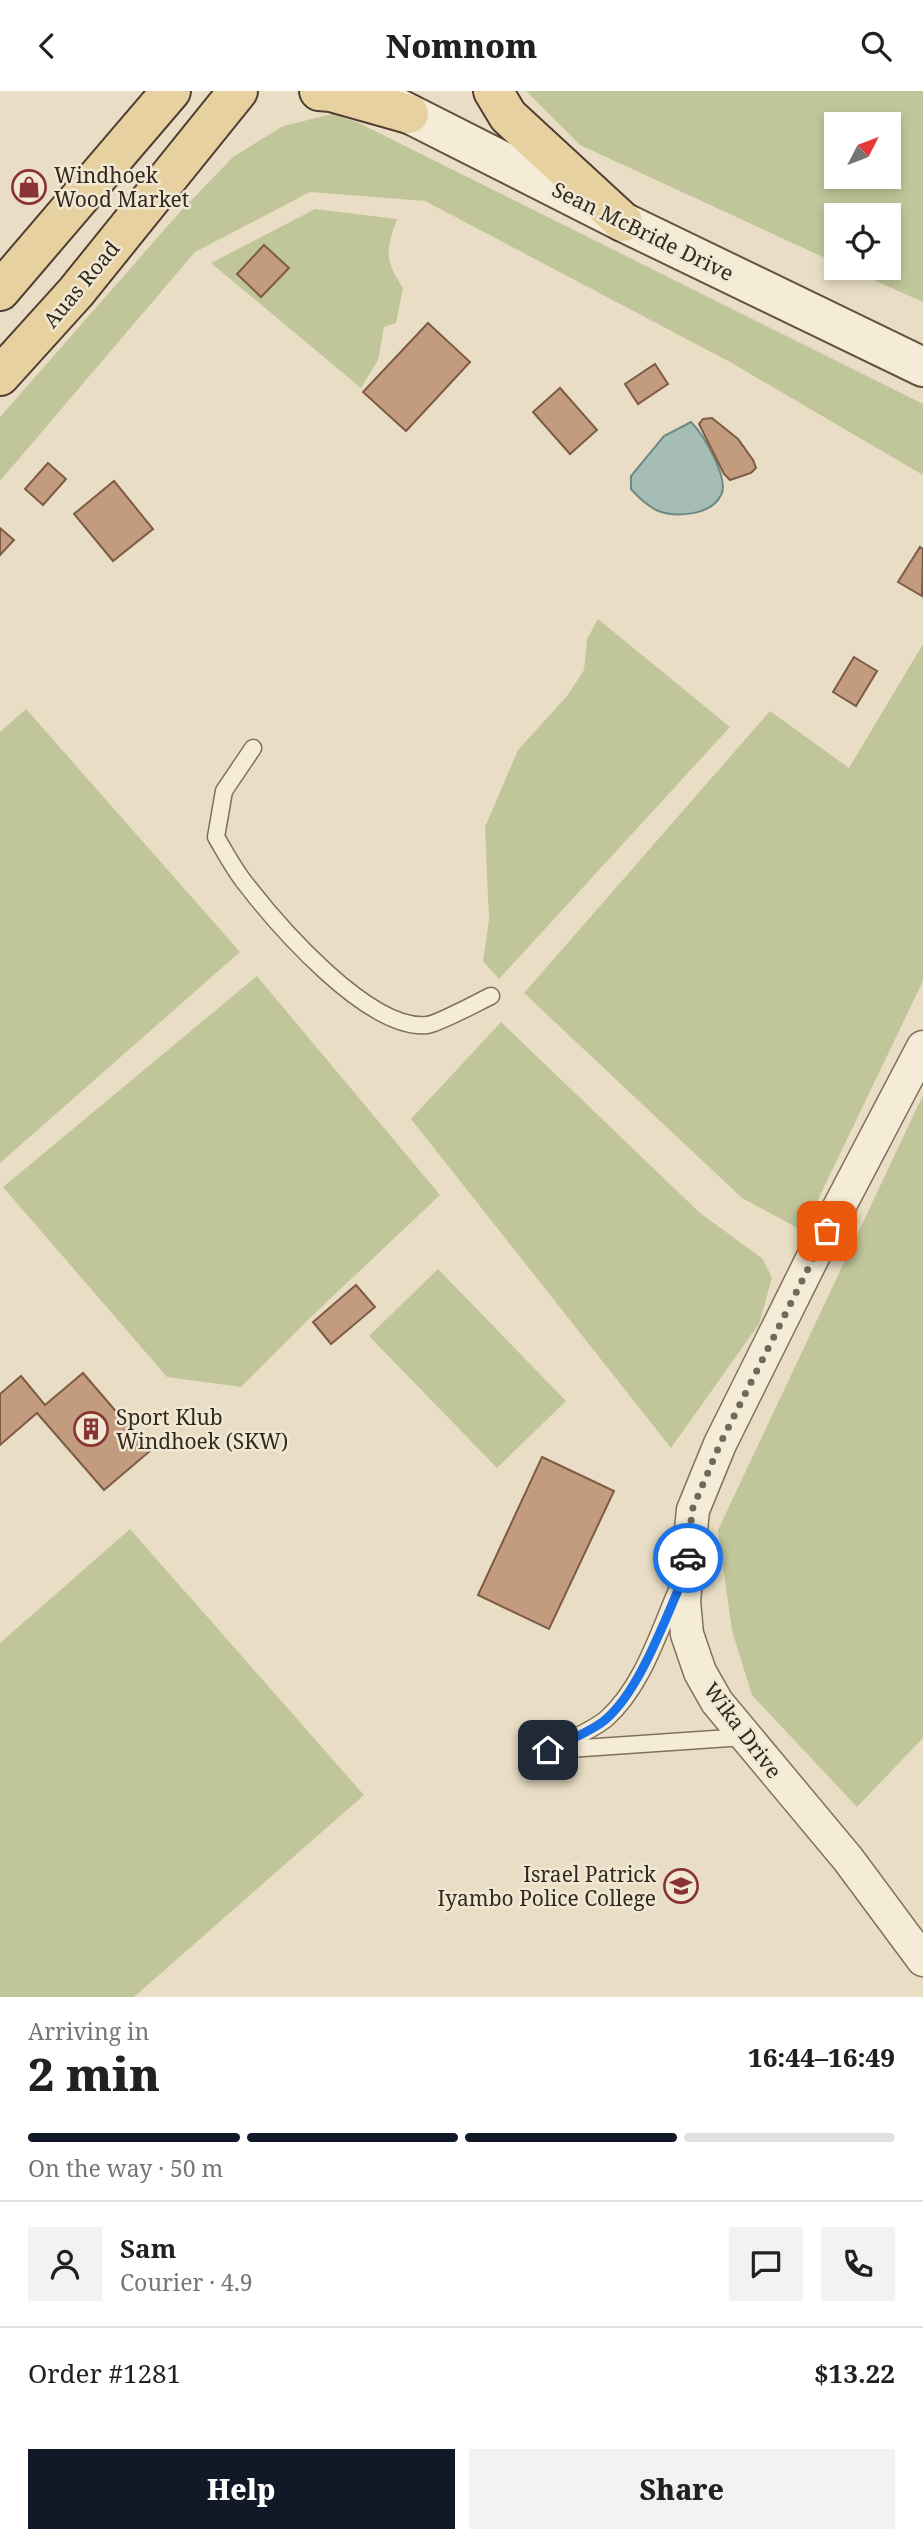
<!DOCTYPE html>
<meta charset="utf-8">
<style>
:root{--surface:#fff;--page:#f2f2f2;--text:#202124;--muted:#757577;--line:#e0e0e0;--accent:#111827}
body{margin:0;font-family:"Noto Serif",serif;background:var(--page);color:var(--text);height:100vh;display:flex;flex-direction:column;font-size:26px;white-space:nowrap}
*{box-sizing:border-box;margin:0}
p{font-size:23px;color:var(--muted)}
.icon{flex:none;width:38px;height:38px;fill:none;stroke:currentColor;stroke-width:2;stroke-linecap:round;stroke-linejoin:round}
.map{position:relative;height:1906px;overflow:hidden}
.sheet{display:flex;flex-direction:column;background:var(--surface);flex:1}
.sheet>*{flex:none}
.needle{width:46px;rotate:48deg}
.fabs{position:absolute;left:824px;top:21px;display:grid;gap:14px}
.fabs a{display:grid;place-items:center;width:77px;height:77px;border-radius:0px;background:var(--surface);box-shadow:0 4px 10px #0003;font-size:35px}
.pin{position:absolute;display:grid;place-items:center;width:60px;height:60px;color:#fff;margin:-30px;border-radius:14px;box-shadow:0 4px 10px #0006}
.courier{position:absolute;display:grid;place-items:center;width:70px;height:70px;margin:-35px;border:5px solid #1a73e8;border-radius:50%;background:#fff;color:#222;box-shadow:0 2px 9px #0007}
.headline em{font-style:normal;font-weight:800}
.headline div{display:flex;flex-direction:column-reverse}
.headline{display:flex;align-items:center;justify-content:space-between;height:119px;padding:0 28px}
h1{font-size:46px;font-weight:800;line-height:52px}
.bar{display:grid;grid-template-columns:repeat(4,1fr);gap:10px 7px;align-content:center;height:84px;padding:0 28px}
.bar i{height:9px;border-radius:5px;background:var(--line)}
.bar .active{background:var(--accent)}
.bar p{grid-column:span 4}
.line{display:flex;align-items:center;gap:18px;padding:0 28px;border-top:2px solid var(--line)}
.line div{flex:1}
.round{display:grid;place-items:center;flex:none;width:74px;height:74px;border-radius:0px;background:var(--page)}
.button{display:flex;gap:14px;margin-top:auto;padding:14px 28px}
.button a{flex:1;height:80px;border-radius:0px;background:var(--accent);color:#fff;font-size:28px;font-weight:800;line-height:80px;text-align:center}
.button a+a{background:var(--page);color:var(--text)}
header{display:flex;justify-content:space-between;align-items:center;height:91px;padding:0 28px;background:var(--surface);font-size:32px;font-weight:800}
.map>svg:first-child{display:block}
.green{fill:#c1c69a;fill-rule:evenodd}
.water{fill:#a6bdb6;stroke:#6e8a83;stroke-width:2}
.building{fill:#c39b7e;stroke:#7e5b45;stroke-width:2}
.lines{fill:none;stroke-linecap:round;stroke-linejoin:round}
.service-casing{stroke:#82705d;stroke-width:19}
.minor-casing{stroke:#82705d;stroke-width:35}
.secondary-casing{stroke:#645240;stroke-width:42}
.primary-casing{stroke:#503f31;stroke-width:42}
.service{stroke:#f5ecd7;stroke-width:16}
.minor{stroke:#f5ecd7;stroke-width:32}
.secondary{stroke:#f5ecd7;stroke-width:38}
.primary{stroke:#e8d1a0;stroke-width:38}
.done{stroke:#736859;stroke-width:7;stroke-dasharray:0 12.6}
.route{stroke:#1a73e8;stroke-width:9}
.labels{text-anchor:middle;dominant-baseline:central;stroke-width:5;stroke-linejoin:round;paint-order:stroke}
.poi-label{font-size:21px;fill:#33291f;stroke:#f1e8d3;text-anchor:start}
.street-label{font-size:21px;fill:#33291f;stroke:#f1e8d3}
</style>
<header><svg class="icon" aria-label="back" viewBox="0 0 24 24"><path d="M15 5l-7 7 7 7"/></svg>Nomnom<svg class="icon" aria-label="search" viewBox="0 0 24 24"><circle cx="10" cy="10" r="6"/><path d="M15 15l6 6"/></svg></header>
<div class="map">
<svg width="923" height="1906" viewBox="0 0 923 1906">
<rect width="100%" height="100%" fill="#e9dec5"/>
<!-- green -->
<g class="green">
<path d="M526 0H923V211L847 177H889V124H836V172L580 54ZM836 33H889V86H836Z"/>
<path d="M332 23 359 32 923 313V384L730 271 425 110 310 101 195 161 0 390V326L179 122 233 66 283 35Z"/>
<path d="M315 118 397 128C386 160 384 168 403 197L396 232 384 236 378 269 361 297 211 172Z"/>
<path d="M598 528 730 636 499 888 483 870 489 829 485 736 518 659 567 605 584 579 587 548Z"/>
<path d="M923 553V890L803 1140 742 1107 524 902 770 620 849 677Z"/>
<path d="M26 618 240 861 0 1072V641Z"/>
<path d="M257 885 440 1104 312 1225 241 1296 167 1286 3 1096Z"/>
<path d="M501 931 700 1122 763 1168 772 1187 759 1233 671 1357 411 1028Z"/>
<path d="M923 1004V1647L857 1716 752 1604 732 1540 718 1439Z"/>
<path d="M438 1178 566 1310 497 1377 369 1245Z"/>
<path d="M130 1438 364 1704 134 1906H0V1552Z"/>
</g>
<!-- water -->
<path class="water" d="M691 331C703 343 730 388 721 404 711 425 674 427 656 419 647 414 638 406 631 398V385L664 345Z"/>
<!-- building -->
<g class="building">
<path d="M264 154 289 177 261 206 237 183Z"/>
<path d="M428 232 470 271 406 340 363 301Z"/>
<path d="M655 273 668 293 638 313 625 293Z"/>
<path d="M560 297 597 339 570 363 533 321Z"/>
<path d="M712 327 738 348 753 369 756 377 751 382 730 389 724 383 699 333 703 328Z"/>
<path d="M48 372 66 388 43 414 25 398Z"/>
<path d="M114 390 153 438 113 470 74 423Z"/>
<path d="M0 437 14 449 0 464Z"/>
<path d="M920 456 923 458 922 505 898 491Z"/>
<path d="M854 566 877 580 856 615 833 601Z"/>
<path d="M356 1194 375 1216 331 1253 313 1231Z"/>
<path d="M83 1282 150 1360 104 1399 37 1322 0 1354V1303L21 1285 45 1314Z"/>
<path d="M542 1366 614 1400 549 1538 478 1504Z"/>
</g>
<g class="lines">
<!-- service casing -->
<g class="service-casing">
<g id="service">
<path d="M253 657 224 700 216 746C225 761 234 778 245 792 278 835 369 940 427 934 438 933 478 911 491 905"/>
<path d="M548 1659C566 1650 590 1641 606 1628 642 1596 658 1543 677 1499"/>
<path d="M554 1659 744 1646"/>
</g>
</g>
<!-- minor casing -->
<g class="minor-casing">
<path id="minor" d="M923 956 815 1162 720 1353 693 1419 684 1510 687 1543 700 1581 717 1611 848 1768 923 1869"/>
</g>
<!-- secondary casing -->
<g class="secondary-casing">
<path id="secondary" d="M380 8 623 131 923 276"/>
</g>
<!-- primary casing -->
<g class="primary-casing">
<g id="primary">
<path d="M319 0 331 1 409 23"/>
<path d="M493 0 508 25 623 131"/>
<path d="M0 200 171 0"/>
<path d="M0 285 76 201 238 0"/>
</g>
</g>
<!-- service -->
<use href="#service" class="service"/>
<!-- minor -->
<use href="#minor" class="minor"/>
<!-- secondary -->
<use href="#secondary" class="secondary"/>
<!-- primary -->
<use href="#primary" class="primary"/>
</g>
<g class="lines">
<!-- done -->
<path class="done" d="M688 1467 692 1419 720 1353 827 1140"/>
<!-- route -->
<path class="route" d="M548 1659C566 1650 589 1642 605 1629 641 1599 667 1522 687 1479L688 1467"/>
</g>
<!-- icons -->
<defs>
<g id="shop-ring" transform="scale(1.75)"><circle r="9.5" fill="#f1e8d3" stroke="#8a3334" stroke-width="1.5"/><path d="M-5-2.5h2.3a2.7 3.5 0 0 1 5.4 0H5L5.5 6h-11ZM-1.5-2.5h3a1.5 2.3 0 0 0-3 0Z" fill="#8a3334"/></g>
<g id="building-ring" transform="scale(1.75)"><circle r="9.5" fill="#f1e8d3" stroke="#8a3334" stroke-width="1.5"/><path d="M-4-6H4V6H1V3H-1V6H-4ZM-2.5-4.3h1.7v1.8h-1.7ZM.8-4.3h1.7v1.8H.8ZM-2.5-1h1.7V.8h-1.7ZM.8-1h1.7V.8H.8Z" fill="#8a3334"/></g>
<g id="university-ring" transform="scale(1.75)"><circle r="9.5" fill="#f1e8d3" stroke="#8a3334" stroke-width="1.5"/><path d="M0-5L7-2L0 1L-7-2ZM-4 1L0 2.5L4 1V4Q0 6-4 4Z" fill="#8a3334"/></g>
</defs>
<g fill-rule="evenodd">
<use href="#shop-ring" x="29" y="96"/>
<use href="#building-ring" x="91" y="1338"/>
<use href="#university-ring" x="681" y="1795"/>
</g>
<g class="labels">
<!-- poi labels -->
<g class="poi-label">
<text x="54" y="84">Windhoek<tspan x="54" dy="24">Wood Market</tspan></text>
<text x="116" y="1326">Sport Klub<tspan x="116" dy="24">Windhoek (SKW)</tspan></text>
<text x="656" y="1783" text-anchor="end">Israel Patrick<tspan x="656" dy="24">Iyambo Police College</tspan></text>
</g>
<!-- street labels -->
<g class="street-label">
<text transform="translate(643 140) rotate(26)">Sean McBride Drive</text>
<text transform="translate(81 193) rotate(-50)">Auas Road</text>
<text transform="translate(743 1639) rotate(53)">Wika Drive</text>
</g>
</g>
</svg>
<div class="fabs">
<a><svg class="needle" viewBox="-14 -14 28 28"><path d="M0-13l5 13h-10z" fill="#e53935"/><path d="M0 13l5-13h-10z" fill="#757577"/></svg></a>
<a><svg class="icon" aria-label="locate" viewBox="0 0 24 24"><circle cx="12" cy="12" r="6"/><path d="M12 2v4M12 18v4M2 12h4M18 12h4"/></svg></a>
</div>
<div class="pin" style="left:827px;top:1140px;background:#ea580c"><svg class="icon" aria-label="bag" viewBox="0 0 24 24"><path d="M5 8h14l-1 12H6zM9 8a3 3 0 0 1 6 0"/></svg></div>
<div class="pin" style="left:548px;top:1659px;background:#1f2937"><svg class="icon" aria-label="home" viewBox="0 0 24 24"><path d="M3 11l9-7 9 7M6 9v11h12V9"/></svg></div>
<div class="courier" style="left:688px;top:1467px"><svg class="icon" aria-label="car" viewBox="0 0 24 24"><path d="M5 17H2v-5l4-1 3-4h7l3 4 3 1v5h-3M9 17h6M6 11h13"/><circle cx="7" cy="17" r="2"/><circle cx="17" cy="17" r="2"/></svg></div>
</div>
<section class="sheet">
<div class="headline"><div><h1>2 min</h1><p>Arriving in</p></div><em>16:44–16:49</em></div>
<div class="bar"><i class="active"></i><i class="active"></i><i class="active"></i><i></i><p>On the way · 50 m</p></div>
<div class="line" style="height:126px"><a class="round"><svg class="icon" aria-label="person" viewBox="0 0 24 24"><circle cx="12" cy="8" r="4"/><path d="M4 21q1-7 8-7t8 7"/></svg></a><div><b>Sam</b><p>Courier · 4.9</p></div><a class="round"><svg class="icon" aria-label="chat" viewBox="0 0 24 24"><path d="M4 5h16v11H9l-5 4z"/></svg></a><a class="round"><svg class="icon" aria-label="phone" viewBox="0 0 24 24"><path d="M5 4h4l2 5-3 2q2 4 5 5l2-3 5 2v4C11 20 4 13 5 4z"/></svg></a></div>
<div class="line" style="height:91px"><div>Order #1281</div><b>$13.22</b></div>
<div class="button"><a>Help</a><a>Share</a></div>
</section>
